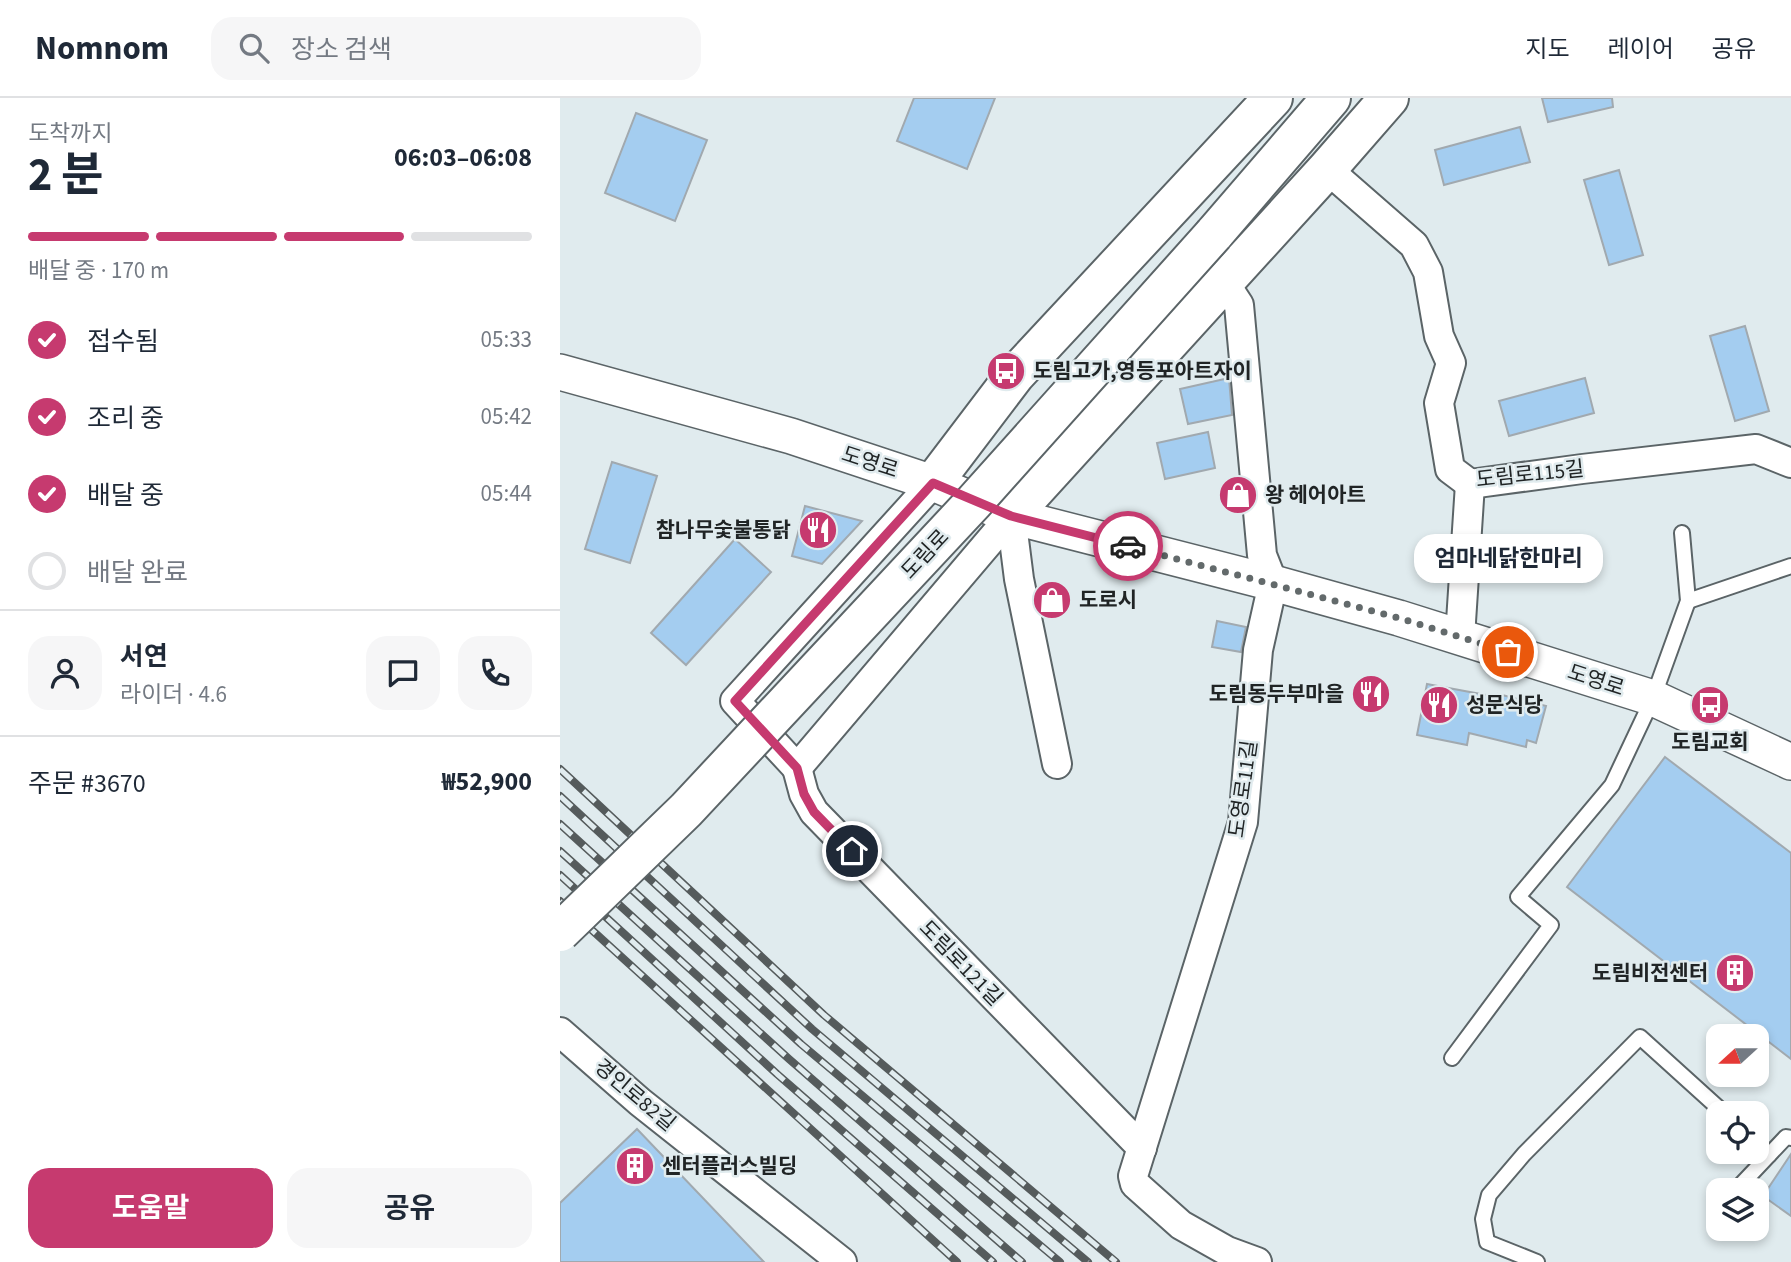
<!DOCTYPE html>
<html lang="ko">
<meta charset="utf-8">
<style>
:root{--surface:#fff;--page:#f6f6f7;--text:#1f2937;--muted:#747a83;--line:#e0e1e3;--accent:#c63a6f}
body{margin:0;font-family:"Source Sans 3","Noto Sans KR",sans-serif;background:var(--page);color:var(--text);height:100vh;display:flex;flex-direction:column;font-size:26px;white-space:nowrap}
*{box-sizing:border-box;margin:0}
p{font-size:23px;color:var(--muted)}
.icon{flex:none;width:38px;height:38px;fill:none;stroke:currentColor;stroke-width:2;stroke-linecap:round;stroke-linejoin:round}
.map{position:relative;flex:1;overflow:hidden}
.sheet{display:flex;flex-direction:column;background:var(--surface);width:560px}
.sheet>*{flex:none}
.needle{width:46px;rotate:249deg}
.buttons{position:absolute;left:1146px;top:926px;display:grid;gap:14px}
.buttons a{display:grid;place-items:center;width:63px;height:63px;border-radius:14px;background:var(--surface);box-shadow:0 4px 10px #0003;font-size:35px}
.pin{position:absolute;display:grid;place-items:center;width:60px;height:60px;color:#fff;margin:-30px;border:4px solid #fff;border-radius:50%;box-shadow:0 2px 7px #0007}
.courier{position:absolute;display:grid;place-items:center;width:70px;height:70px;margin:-35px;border:5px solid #c63a6f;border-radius:50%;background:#fff;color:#222;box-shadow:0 2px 9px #0007}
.bubble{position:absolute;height:49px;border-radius:21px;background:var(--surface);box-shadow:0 4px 10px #0003;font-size:23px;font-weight:700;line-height:49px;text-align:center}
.overview em{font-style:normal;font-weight:700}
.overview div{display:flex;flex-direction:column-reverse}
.overview{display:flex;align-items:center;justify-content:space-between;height:119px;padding:0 28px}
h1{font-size:46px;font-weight:700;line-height:52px}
.bar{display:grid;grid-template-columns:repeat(4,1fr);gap:10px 7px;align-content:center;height:84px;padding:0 28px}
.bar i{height:9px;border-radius:5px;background:var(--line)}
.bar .current{background:var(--accent)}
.bar p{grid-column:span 4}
.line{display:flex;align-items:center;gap:18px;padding:0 28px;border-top:2px solid var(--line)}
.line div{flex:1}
.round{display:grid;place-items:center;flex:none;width:74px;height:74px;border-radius:21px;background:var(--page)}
ol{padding:0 28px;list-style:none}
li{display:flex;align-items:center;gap:21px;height:77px}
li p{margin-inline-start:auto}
li .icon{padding:7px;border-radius:50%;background:var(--accent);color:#fff;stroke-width:4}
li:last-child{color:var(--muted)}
li i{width:38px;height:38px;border:4px solid var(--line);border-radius:50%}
.primary-button{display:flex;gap:14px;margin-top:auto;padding:14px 28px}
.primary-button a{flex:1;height:80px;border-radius:21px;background:var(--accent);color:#fff;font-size:28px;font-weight:700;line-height:80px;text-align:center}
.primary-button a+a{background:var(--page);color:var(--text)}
header{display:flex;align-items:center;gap:42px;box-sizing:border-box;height:98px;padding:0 35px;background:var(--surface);border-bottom:2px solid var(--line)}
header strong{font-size:33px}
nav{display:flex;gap:38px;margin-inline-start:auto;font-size:24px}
.search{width:490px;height:63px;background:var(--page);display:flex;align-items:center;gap:18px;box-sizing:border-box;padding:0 24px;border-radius:21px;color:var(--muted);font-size:26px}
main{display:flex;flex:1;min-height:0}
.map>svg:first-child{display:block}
.building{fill:#a4cdf0;stroke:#a1a9af;stroke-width:2}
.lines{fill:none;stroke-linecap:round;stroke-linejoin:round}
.service-casing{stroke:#5b6467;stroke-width:18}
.minor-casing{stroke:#5b6467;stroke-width:32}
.tertiary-casing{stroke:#5b6467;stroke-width:38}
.secondary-casing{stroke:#5b6467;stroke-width:42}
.service{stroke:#fff;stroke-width:14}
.minor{stroke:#fff;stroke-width:28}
.tertiary{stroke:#fff;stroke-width:35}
.secondary{stroke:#fff;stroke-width:38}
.rail-casing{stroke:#555b5c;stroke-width:8}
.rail{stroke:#e0ebee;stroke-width:5;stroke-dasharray:16;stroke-linecap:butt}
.secondary-bridge-casing{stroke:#5b6467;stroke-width:42;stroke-linecap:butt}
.secondary-bridge{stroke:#fff;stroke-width:38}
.done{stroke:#636a6b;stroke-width:7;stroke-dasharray:0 12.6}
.route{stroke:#c63a6f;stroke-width:9}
.labels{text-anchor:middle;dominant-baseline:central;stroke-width:5;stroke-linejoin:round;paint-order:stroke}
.poi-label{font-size:21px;font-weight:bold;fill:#202425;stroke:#e0ebee;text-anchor:start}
.street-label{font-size:21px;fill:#202425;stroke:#e0ebee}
</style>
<header>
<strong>Nomnom</strong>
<div class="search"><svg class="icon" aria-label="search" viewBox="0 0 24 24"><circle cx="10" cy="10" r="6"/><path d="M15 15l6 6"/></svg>장소 검색</div>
<nav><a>지도</a><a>레이어</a><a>공유</a></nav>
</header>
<main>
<section class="sheet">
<div class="overview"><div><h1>2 분</h1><p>도착까지</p></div><em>06:03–06:08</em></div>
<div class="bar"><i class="current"></i><i class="current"></i><i class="current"></i><i></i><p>배달 중 · 170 m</p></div>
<ol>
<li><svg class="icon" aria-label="check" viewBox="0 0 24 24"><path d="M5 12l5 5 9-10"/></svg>접수됨<p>05:33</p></li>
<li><svg class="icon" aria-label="check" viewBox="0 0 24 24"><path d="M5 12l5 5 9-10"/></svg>조리 중<p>05:42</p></li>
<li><svg class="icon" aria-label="check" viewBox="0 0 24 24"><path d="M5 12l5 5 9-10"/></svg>배달 중<p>05:44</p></li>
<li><i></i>배달 완료</li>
</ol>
<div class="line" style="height:126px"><a class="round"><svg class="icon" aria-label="person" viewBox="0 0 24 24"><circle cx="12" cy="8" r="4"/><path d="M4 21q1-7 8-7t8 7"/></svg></a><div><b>서연</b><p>라이더 · 4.6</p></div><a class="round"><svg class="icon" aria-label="chat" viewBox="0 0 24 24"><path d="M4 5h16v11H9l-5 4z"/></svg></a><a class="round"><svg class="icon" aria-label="phone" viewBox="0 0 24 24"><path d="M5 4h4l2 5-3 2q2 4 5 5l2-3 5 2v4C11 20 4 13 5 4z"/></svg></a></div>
<div class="line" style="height:91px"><div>주문 #3670</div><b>₩52,900</b></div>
<div class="primary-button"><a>도움말</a><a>공유</a></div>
</section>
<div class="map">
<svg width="1231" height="1164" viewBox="0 0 1231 1164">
<rect width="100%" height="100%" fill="#e0ebee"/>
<!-- building -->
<g class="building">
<path d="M354 0H435L407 71 337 43Z"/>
<path d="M982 0H1052L1053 9 988 24Z"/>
<path d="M76 15 147 42 115 123 45 95Z"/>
<path d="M960 29 970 64 884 87 875 52Z"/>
<path d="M1059 72 1083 157 1049 167 1024 82Z"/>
<path d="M1185 228 1209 313 1175 323 1150 238Z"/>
<path d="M669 280 672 317 628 326 620 291Z"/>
<path d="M1025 280 1034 315 949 338 939 303Z"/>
<path d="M648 334 655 370 605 381 597 345Z"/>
<path d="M52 364 97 378 70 465 25 451Z"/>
<path d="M245 408 302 423 262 466 232 458Z"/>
<path d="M175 441 211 474 126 567 91 535Z"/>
<path d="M657 523 686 529 681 554 652 549Z"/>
<path d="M867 586 937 599 938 596 986 608 976 645 967 642 966 649 909 635 907 647 857 637Z"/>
<path d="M1105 659 1231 755V961L1007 789Z"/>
<path d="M77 1031 204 1164H0V1105Z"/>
<path d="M1231 1056V1118L1203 1098Z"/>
</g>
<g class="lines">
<!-- service casing -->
<g class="service-casing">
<g id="service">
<path d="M1128 503 1231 468"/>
<path d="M892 960 991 827 958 799 1052 687 1093 600 1128 503 1122 435"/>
<path d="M1197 1046 1209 1057"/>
<path d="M1176 1092 1226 1039 1231 1040"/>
<path d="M977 1164 927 1144 923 1121 929 1097 964 1056 1080 939 1164 1015"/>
</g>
</g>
<!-- minor casing -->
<g class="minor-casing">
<g id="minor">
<path d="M767 71 854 147 868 174 879 238 891 265 879 305 890 371 910 386 1022 371 1196 351 1231 365"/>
<path d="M664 184 679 207 702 457 713 485 698 552 683 724 573 1078 575 1086 621 1127 667 1153 697 1164"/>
<path d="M373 385 175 603 237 670 451 418"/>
<path d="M451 418 459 481 497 666"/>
<path d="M900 539 910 386"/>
<path d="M237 670 244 696 254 714 582 1050"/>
<path d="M0 934 80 1004 282 1164"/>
</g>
</g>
<!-- tertiary casing -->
<g class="tertiary-casing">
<path id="tertiary" d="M0 274 231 338 373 385 451 418 713 485 839 520 1093 600 1231 664"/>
</g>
<!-- secondary casing -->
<g class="secondary-casing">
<g id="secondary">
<path d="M654 136 771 0"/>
<path d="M373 385 455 277 713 0"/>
<path d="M451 418 767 71 829 0"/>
</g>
</g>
<!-- service -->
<use href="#service" class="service"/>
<!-- minor -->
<use href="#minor" class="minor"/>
<!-- tertiary -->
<use href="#tertiary" class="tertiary"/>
<!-- secondary -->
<use href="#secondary" class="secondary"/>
<!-- rail casing -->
<g class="rail-casing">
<g id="rail">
<path d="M0 671 264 917 556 1164"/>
<path d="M0 698 252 931 528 1164"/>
<path d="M0 726 241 946 500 1164"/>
<path d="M0 753 229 961 462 1164"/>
<path d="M0 777 217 976 433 1164"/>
<path d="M0 803 397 1164"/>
</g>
</g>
<!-- rail -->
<use href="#rail" class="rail"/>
<!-- secondary-bridge casing -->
<g class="secondary-bridge-casing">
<path id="secondary-bridge" d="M0 834 126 712 414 404 654 136"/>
</g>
<!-- secondary-bridge -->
<use href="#secondary-bridge" class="secondary-bridge"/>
</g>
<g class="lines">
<!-- done -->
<path class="done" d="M568 448 839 520 948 554"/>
<!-- route -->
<path class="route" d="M292 753 254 714 244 696 237 670 175 603 373 385 451 418 568 448"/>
</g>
<!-- icons -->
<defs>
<g id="bus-disc" transform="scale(2.0125)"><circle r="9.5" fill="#c63a6f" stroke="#e0ebee"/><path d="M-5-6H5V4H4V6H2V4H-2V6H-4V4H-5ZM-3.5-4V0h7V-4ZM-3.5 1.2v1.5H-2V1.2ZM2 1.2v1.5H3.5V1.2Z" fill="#fff"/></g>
<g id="shop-disc" transform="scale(2.0125)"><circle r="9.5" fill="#c63a6f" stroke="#e0ebee"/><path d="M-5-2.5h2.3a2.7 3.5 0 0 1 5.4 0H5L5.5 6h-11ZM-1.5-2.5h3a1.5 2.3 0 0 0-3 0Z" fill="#fff"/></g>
<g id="restaurant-disc" transform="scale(2.0125)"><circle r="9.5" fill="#c63a6f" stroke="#e0ebee"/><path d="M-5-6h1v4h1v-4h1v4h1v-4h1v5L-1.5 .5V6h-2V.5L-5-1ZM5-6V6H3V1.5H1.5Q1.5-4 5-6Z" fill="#fff"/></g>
<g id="building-disc" transform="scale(2.0125)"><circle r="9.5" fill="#c63a6f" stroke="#e0ebee"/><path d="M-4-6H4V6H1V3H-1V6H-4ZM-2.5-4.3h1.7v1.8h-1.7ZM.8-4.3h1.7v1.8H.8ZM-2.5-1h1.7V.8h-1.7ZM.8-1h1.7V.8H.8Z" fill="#fff"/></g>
</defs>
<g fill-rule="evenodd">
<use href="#bus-disc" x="446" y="273"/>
<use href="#shop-disc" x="678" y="397"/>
<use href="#restaurant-disc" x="258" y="432"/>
<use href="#shop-disc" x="492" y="502"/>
<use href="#restaurant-disc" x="811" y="596"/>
<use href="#restaurant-disc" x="879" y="607"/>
<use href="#bus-disc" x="1150" y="607"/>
<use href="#building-disc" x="1175" y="875"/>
<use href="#building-disc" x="75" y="1068"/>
</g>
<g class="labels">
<!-- poi labels -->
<g class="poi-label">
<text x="473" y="273">도림고가,영등포아트자이</text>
<text x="705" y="397">왕 헤어아트</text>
<text x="231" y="432" text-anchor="end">참나무숯불통닭</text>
<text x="519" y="502">도로시</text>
<text x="784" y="596" text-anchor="end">도림동두부마을</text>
<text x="906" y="607">성문식당</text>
<text x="1150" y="644" text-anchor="middle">도림교회</text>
<text x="1148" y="875" text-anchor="end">도림비전센터</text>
<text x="102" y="1068">센터플러스빌딩</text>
</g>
<!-- street labels -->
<g class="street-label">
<text transform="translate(310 364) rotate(18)">도영로</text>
<text transform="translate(970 376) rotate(-6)">도림로115길</text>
<text transform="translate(365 456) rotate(-47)">도림로</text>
<text transform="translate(1036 582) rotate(18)">도영로</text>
<text transform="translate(683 691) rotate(-82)">도영로11길</text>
<text transform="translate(401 865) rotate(46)">도림로121길</text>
<text transform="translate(75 997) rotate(40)">경인로82길</text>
</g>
</g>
</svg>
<div class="buttons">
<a><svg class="needle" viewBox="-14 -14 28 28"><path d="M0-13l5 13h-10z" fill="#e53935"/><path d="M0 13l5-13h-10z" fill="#747a83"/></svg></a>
<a><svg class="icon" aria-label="locate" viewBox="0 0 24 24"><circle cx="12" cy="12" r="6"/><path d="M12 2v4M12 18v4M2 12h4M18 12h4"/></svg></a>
<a><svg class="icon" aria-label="layers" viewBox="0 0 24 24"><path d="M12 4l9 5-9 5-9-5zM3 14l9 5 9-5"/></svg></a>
</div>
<div class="pin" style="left:948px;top:554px;background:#ea580c"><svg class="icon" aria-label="bag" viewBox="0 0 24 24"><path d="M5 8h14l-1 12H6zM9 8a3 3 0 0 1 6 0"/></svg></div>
<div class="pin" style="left:292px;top:753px;background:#1f2937"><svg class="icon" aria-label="home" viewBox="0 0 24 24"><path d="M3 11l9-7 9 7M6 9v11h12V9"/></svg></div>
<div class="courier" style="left:568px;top:448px"><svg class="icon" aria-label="car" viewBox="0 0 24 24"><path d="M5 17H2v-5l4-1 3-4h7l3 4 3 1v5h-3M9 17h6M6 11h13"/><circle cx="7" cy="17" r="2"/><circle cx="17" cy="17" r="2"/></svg></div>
<div class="bubble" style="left:854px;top:436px;width:189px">엄마네닭한마리</div>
</div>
</main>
